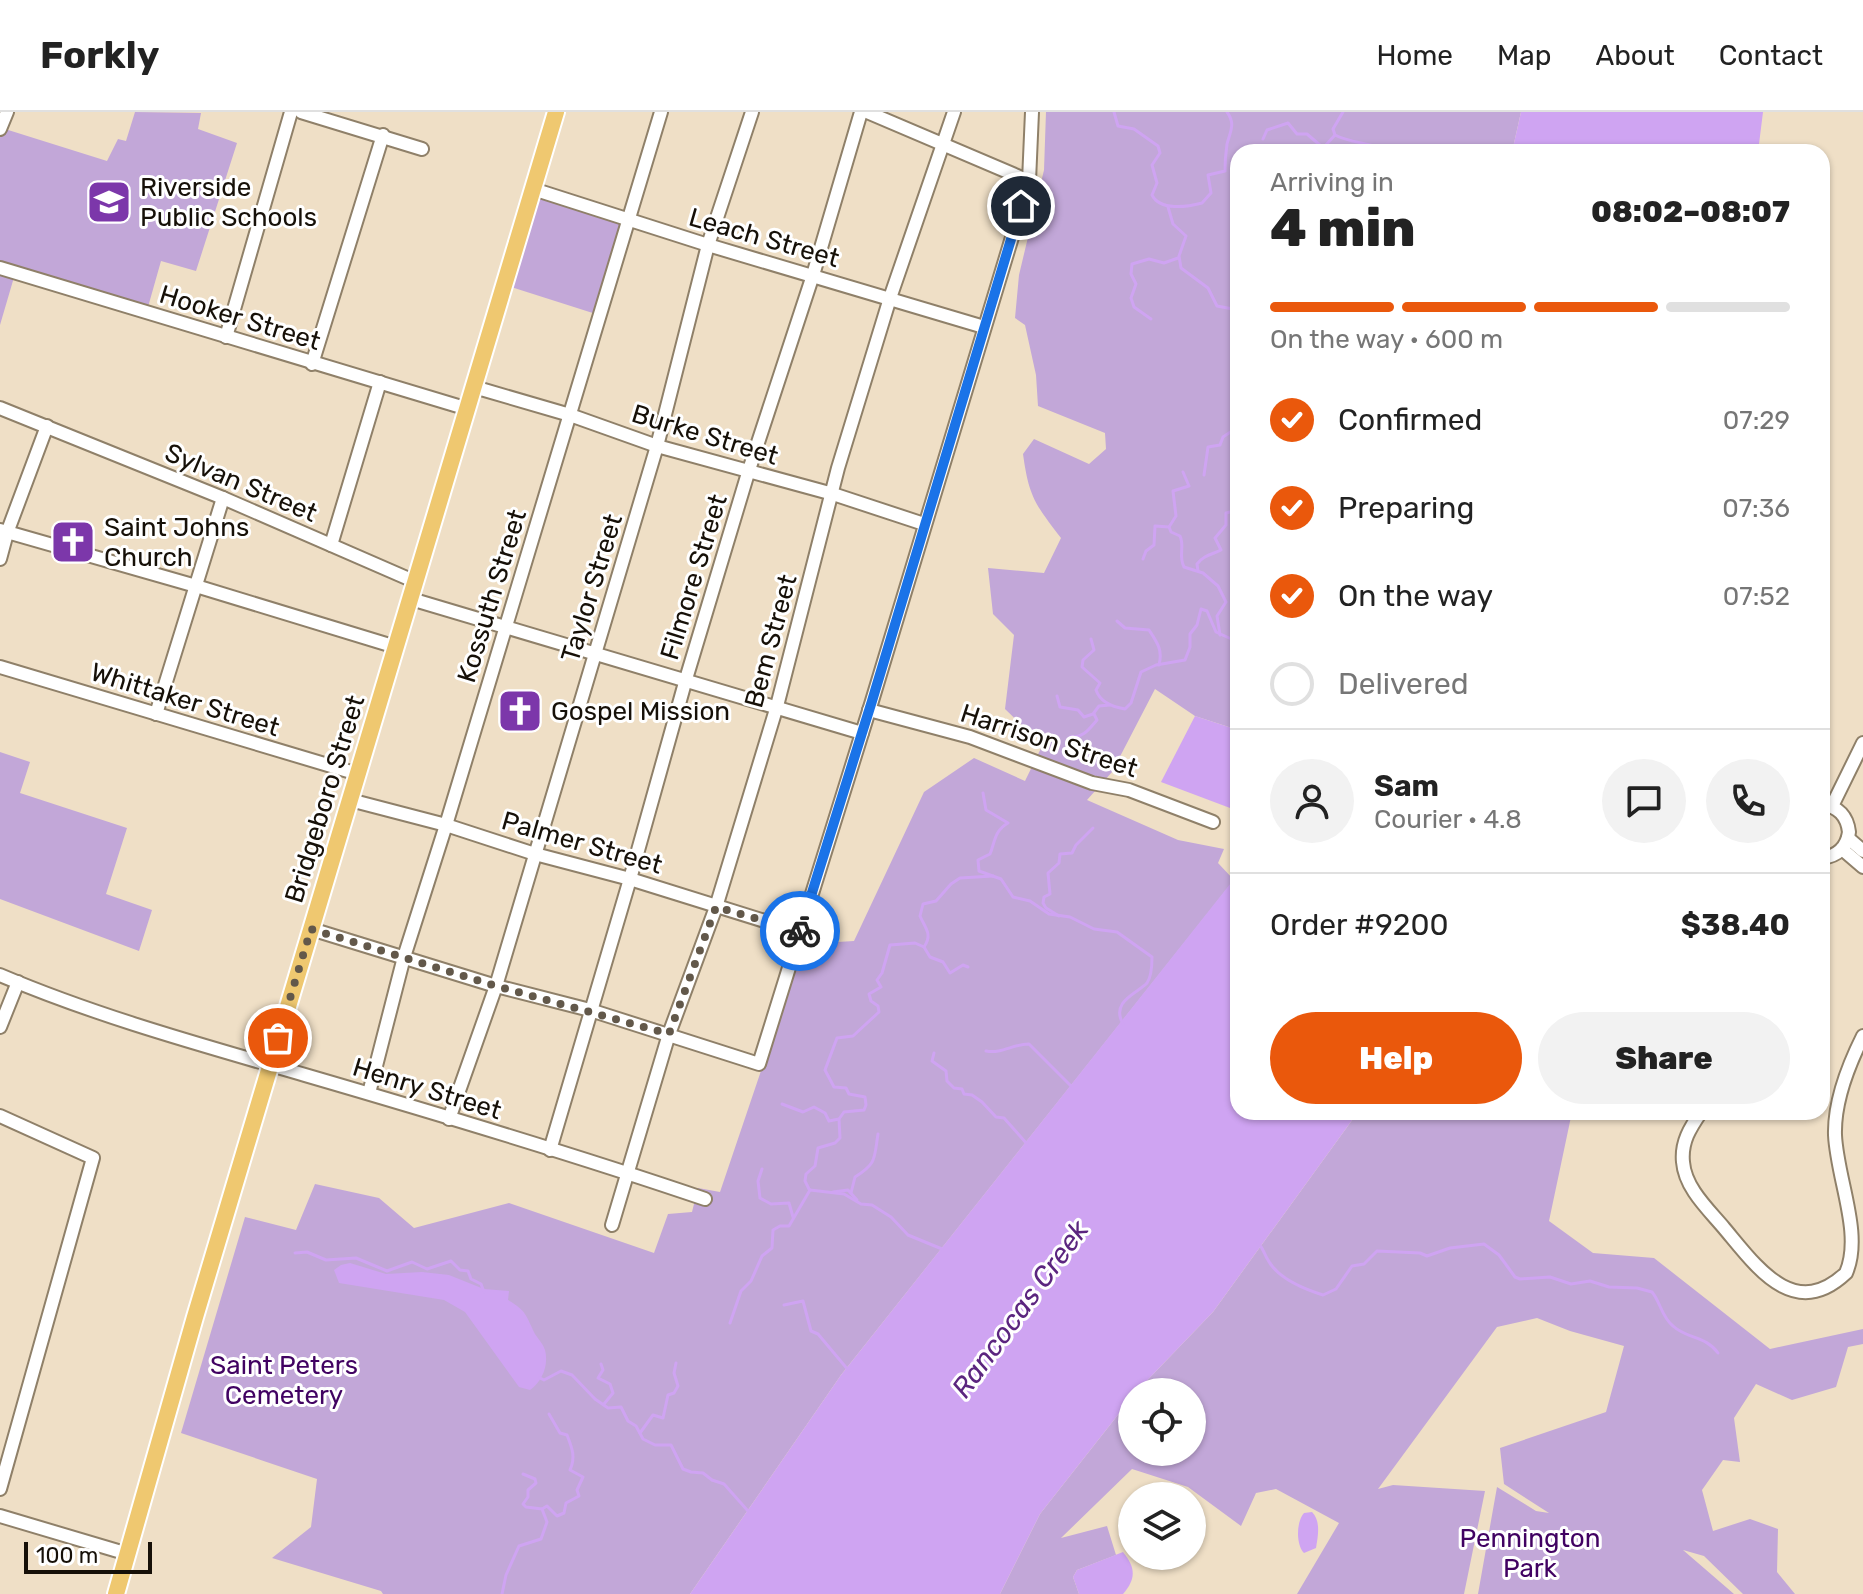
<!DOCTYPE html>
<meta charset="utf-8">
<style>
:root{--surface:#fff;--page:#f2f2f2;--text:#222;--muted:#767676;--line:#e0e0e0;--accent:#ea580c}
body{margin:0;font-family:Rubik,sans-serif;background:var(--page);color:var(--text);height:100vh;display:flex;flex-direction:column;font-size:30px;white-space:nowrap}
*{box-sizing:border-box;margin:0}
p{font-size:26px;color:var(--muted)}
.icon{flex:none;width:44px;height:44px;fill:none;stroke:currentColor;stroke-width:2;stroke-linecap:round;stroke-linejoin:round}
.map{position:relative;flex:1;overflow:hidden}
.sheet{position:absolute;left:1230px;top:32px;width:600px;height:976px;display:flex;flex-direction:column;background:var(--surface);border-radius:24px;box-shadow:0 2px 6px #0004}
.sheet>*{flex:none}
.tools{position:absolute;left:1118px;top:1266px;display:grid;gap:16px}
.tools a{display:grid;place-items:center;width:88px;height:88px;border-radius:50%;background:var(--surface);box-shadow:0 2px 6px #0004;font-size:40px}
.scale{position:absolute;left:24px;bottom:20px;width:128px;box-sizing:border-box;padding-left:8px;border:4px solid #161008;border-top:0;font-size:22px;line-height:28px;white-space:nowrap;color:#161008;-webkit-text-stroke:6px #fff;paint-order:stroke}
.pin{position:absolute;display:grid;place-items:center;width:68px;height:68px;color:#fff;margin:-34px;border:4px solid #fff;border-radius:50%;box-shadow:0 2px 8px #0007}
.courier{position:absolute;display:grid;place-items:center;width:80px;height:80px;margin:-40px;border:6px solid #1a73e8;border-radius:50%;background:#fff;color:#222;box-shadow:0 2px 10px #0007}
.headline em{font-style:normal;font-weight:800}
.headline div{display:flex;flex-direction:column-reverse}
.headline{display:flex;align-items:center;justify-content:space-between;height:136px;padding:0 40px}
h1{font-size:52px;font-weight:800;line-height:60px}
.bar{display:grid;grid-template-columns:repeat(4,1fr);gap:12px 8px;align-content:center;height:96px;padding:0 40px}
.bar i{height:10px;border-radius:6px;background:var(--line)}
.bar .current{background:var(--accent)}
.bar p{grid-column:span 4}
.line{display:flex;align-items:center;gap:20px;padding:0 40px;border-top:2px solid var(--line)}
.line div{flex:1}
.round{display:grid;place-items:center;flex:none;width:84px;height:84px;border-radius:42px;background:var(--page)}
ol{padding:0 40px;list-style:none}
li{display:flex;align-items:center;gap:24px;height:88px}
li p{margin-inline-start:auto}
li .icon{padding:8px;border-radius:50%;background:var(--accent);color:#fff;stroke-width:4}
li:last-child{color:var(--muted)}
li i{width:44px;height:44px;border:4px solid var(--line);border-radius:50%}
.primary-button{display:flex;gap:16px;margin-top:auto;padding:16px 40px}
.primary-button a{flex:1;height:92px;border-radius:48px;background:var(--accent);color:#fff;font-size:32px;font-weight:800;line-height:92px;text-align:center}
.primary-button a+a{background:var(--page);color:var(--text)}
header{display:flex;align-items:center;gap:48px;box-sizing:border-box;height:112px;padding:0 40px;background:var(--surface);border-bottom:2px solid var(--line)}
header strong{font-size:38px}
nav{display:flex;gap:44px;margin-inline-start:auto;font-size:28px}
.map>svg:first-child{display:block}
.green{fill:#c2a7d8}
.water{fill:#cfa4f2}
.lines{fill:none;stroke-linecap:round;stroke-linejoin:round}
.stream{stroke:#cfa4f2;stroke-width:3}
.minor-casing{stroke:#8f8069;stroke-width:16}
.major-casing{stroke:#fff;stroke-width:20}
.minor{stroke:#fff;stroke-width:12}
.major{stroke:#efc870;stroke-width:16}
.done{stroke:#62584a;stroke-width:8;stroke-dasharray:0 14.4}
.route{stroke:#1a73e8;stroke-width:10}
.labels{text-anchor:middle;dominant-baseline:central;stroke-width:6;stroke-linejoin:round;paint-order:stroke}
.poi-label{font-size:26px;fill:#161008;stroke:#fff;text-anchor:start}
.street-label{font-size:26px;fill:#161008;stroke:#fff}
.park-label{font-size:26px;fill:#410262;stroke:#fff}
.water-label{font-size:28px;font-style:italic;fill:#5b257f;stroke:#fff}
</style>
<header>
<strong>Forkly</strong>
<nav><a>Home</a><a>Map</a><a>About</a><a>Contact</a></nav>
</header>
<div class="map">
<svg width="1863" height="1482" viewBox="0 0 1863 1482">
<rect width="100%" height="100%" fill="#efdfc6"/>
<!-- green -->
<g class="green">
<path d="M135 0 201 1 198 17 237 31 196 159 161 149 148 195 17 155 0 213V24L5 17 107 49 118 27 126 29Z"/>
<path d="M1046 0H1521L1512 40H1238V618L1195 604 1155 577 1112 660 1087 688 1178 728 1224 737 1218 751 1234 768 841 1263 690 1482H383L381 1479 272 1446 311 1415 317 1367 181 1321 245 1105 296 1118 315 1072 379 1086 414 1116 509 1091 654 1141 668 1102 692 1100 698 1076 720 1080 804 832 854 829 924 680 974 646 1025 669 1048 622 1032 623 1005 597 1014 523 993 502 988 456 1044 461 1061 426C1035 392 1029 385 1023 342L1034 327 1089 352 1106 337 1105 321 1038 294 1036 263 1025 213 1015 206 1019 163 1044 58Z"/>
<path d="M533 77 628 108 599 203 505 173Z"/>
<path d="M0 640 30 650 20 681 127 716 106 782 152 798 139 839 0 787Z"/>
<path d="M1358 1000H1572L1549 1109 1593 1141 1654 1146 1770 1237 1863 1217V1232L1848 1235 1836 1275 1792 1288 1756 1272 1734 1306 1740 1350 1723 1348 1702 1378 1713 1419 1750 1407 1778 1417 1777 1460 1795 1482H1743L1704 1444 1683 1438 1734 1482H1478L1497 1375 1536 1399 1549 1401 1504 1372 1500 1336 1606 1300 1624 1234 1570 1219 1537 1206 1497 1215 1378 1377 1393 1373 1485 1379 1464 1482H1297L1339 1411 1276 1377 1256 1381 1241 1414 1188 1375 1132 1357 1061 1426 1107 1414 1116 1443 1077 1458 1073 1465 1079 1482H1000L1040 1402 1132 1285V1340H1192V1280H1136L1213 1200Z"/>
</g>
<!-- water -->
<g class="water">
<path d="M1521 0H1763L1758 40H1512Z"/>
<path d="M1195 604 1238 618V699L1161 670Z"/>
<path d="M1238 762V1000H1358L1213 1200 1136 1280H1132V1285L1040 1402 1000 1482H690L841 1263Z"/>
<path d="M350 1151 386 1162 422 1160 449 1163 484 1177 509 1179 508 1188C527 1199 526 1204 535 1222 539 1228 543 1232 545 1238 549 1253 542 1270 530 1278L519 1275 465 1200 444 1188 339 1171 334 1158 341 1153Z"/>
<path d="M1312 1400C1321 1409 1318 1424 1316 1436L1304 1441C1296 1433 1296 1410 1304 1401Z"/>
<path d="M1123 1440C1136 1456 1136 1467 1123 1482H1079L1073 1465 1077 1458Z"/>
</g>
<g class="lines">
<!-- stream -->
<g class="stream">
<path d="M1114 0 1118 14 1134 17 1158 34 1160 41 1152 53 1157 71 1152 83C1160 99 1187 95 1202 91L1211 81 1208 63 1225 59C1225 51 1226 39 1227 32 1230 20 1236 12 1227 0"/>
<path d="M1335 23C1352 32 1372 30 1389 40"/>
<path d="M1263 27 1267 18 1288 11 1297 22H1307L1321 34H1325L1335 23 1333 17 1343 0"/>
<path d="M1168 95 1173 112 1186 124 1179 144 1181 156 1208 176 1217 194 1238 198"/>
<path d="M1151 207 1134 195 1131 186 1136 172 1131 162 1132 152 1149 147 1164 151 1178 146"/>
<path d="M1204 363 1208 335 1220 333 1223 325 1235 317 1238 305"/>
<path d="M1169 415 1176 404 1173 379 1189 374 1183 360"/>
<path d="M1143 447 1146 439 1154 433 1155 414 1169 415 1171 420 1180 424C1185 434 1178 444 1184 455L1203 461 1218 474 1226 490 1217 504 1220 523"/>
<path d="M1198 459 1197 452C1204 443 1211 443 1221 438L1215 426 1226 413V401L1238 398"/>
<path d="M1117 509 1125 516 1149 518C1157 530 1163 538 1159 553"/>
<path d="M1091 527 1094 538 1083 548 1082 555 1100 571 1096 578C1100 590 1113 595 1125 597L1131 591 1141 560 1156 553 1185 548 1190 535V522L1197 513 1201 497 1207 499 1216 520 1238 530"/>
<path d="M1057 584 1060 595 1078 598 1084 605 1093 602 1099 594 1110 593"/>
<path d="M1070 625C1085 625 1089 617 1097 608L1094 602"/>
<path d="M983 681 986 698 1008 711C994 719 995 730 990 742L978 748 979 759 1001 767 1013 785 1030 789 1049 802 1070 805 1094 817 1117 820 1152 845C1152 853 1152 864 1147 871 1138 881 1110 889 1123 912"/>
<path d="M1059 804 1046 796 1043 791 1044 785 1050 782 1048 761 1059 751 1060 742 1072 741 1076 733 1093 716"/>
<path d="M924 835C933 822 925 816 920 804L923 792 936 789 951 772 960 766 993 764"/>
<path d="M986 939C1002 942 1013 932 1029 932L1071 974"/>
<path d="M934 941 932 949 946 959 947 969 954 976 962 977 964 982 972 983 982 990 996 1005 1004 1006 1027 1032"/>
<path d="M782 992 803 1000 814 995 825 1001 829 1009 839 1007 844 1000 864 998 866 993 865 985 849 982 846 976 834 975 825 958 837 926 853 924 879 900 878 894 871 889 869 882 881 875 877 868 882 861 890 833 915 831 924 835 930 845 943 850 950 861 963 853 968 855"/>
<path d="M762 1057 758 1069 760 1086 771 1092 789 1091 793 1105"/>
<path d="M809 1077 805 1069 806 1062 815 1054 818 1036 835 1031 840 1026 839 1007"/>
<path d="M810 1078 844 1082 861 1092 872 1093 891 1105 908 1123 942 1137"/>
<path d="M833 1080 848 1078 857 1088"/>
<path d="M851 1081 855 1065C877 1051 874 1047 878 1022"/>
<path d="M1258 1131C1264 1137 1264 1142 1268 1148 1278 1167 1304 1177 1323 1183L1336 1177 1352 1154 1364 1152 1377 1139 1420 1141 1427 1144 1450 1136 1484 1132 1499 1143 1515 1165 1520 1167 1550 1165 1571 1172 1590 1169 1609 1175 1637 1176 1652 1180C1661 1191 1661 1204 1673 1214 1687 1227 1706 1224 1718 1241"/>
<path d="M295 1141 307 1140 326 1148 356 1146 387 1159 412 1150 427 1157 451 1149 460 1158 468 1159 471 1167 481 1172 484 1180"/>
<path d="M784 1193 803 1189 811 1219 818 1222 849 1259"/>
<path d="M730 1211 741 1179 751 1169 762 1144 772 1136 773 1118 780 1114H789L810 1078"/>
<path d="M601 1252 603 1258 598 1266 610 1272 613 1281 604 1292"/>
<path d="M540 1266 544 1268 561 1259 572 1263 595 1287 608 1296 621 1295 628 1309 636 1314 643 1327 655 1333H671L683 1357 691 1360 703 1361 712 1368 724 1372 748 1399"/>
<path d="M640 1321 653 1303 663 1306 668 1283 674 1281 678 1274 674 1261 676 1251"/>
<path d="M523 1362 535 1367 536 1371 528 1378V1385L523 1392 526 1395 542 1397 547 1394 557 1404 564 1401 566 1391 579 1384 577 1378 583 1365 570 1358C576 1345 572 1336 567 1323L560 1321 549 1302"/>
<path d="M502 1482 506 1463 519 1434 541 1427 547 1410 542 1397"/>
</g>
<!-- minor casing -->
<g class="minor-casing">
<g id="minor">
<path d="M301 0 422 37"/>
<path d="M867 0 1029 69"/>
<path d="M0 17 7 0"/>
<path d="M533 77 708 133 984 215"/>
<path d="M0 156 468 297"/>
<path d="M226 225 291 0"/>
<path d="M312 252 383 23"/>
<path d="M474 275 570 303 657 334 833 382 924 412"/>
<path d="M0 296 223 386 416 470"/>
<path d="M0 418 196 474 396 535"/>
<path d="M331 433 380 270"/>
<path d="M0 447 7 421 47 314"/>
<path d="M411 487 862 621"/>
<path d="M0 555 358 662"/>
<path d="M869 598 970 625 1092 671 1129 678 1213 710"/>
<path d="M156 602 223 386"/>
<path d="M350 688 446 713 535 742 630 767 800 820"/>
<path d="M1822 692C1838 695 1847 703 1849 720 1847 735 1838 744 1822 746"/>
<path d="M1832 694 1863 631"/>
<path d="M1848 726 1863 739"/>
<path d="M1842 737 1863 755"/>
<path d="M311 817 496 874 590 898 759 952 872 589 1029 69 1032 0"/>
<path d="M0 863C99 905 202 933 305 963 439 1002 573 1042 705 1087"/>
<path d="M0 915 18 870"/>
<path d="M369 981 404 845 446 713 661 0"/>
<path d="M1701 1000C1690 1016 1681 1030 1683 1050 1685 1076 1708 1097 1724 1116 1756 1154 1794 1210 1846 1161 1863 1122 1837 1067 1835 1023 1834 989 1848 954 1863 924"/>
<path d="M0 1004 93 1046 0 1377"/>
<path d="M449 1007 496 874 657 334 708 133 752 0"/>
<path d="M550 1038 630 767 686 567 748 361 813 163 861 0"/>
<path d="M612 1113 669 922 716 795 777 594 838 356 890 186 954 0"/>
<path d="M0 1404 128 1442"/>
</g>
</g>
<!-- major casing -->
<g class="major-casing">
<path id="major" d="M116 1482 195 1205 556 0"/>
</g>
<!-- minor -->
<use href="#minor" class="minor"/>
<!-- major -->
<use href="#major" class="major"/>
</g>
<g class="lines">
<!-- done -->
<path class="done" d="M278 926 311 817 496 874 669 922 716 795 800 819"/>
<!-- route -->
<path class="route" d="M800 819 872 589 1021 94"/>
</g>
<!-- icons -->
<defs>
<g id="school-square" transform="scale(2.3)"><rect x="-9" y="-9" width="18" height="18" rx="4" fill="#7c37aa" stroke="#fff"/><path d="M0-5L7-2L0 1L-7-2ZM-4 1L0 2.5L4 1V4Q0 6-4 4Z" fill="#fff"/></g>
<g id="church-square" transform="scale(2.3)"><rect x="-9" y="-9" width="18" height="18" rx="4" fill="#7c37aa" stroke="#fff"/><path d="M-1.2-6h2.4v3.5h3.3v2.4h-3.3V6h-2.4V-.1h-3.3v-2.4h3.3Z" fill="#fff"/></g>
</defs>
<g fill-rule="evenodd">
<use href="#school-square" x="109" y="90"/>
<use href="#church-square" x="73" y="430"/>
<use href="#church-square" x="520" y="599"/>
</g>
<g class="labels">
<!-- poi labels -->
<g class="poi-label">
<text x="140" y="75">Riverside<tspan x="140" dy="30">Public Schools</tspan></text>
<text x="104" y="415">Saint Johns<tspan x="104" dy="30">Church</tspan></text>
<text x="551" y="599">Gospel Mission</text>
</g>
<!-- street labels -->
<g class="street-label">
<text transform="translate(764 126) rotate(16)">Leach Street</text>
<text transform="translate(240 206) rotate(17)">Hooker Street</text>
<text transform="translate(705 323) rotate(17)">Burke Street</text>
<text transform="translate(241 371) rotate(23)">Sylvan Street</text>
<text transform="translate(694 465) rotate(-73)">Filmore Street</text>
<text transform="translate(592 476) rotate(-73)">Taylor Street</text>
<text transform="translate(492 484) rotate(-73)">Kossuth Street</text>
<text transform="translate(771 529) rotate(-75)">Bem Street</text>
<text transform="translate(185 588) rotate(17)">Whittaker Street</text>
<text transform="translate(1049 629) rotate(18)">Harrison Street</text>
<text transform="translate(325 687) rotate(-73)">Bridgeboro Street</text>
<text transform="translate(582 731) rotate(16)">Palmer Street</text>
<text transform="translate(427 977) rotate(17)">Henry Street</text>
</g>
<!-- park labels -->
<g class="park-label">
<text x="284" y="1253">Saint Peters<tspan x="284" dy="30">Cemetery</tspan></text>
<text x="1530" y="1426">Pennington<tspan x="1530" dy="30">Park</tspan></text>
</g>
<!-- water labels -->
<g class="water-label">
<text transform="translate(1020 1197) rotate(-54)">Rancocas Creek</text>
</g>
</g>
</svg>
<div class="tools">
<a><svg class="icon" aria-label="locate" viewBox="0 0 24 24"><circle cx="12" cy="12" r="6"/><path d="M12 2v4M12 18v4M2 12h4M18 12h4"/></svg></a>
<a><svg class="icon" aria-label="layers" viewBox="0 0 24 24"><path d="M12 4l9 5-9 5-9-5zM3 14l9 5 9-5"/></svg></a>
</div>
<div class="scale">100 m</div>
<div class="pin" style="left:278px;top:926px;background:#ea580c"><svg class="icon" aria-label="bag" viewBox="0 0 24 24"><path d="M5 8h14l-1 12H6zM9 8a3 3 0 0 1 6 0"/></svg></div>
<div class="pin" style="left:1021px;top:94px;background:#1f2937"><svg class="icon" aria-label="home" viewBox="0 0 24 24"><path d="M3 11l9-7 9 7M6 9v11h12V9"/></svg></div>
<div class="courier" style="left:800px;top:819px"><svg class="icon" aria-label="bike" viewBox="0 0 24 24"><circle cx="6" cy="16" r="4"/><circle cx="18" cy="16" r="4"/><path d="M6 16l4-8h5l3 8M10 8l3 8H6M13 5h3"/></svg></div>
<section class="sheet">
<div class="headline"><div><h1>4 min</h1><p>Arriving in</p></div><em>08:02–08:07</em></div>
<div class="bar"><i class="current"></i><i class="current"></i><i class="current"></i><i></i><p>On the way · 600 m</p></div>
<ol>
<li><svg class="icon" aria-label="check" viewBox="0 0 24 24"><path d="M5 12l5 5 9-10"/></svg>Confirmed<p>07:29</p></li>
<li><svg class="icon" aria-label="check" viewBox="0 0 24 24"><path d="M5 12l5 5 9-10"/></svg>Preparing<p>07:36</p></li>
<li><svg class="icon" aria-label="check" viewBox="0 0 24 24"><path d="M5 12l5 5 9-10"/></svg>On the way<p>07:52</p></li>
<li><i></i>Delivered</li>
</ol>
<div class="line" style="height:144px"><a class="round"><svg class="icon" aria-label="person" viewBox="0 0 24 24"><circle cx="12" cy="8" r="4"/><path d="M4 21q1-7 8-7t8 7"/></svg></a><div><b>Sam</b><p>Courier · 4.8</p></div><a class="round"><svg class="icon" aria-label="chat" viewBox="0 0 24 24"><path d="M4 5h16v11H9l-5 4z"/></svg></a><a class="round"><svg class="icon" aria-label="phone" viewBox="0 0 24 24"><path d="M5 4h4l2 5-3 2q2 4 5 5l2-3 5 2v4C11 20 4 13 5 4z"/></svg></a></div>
<div class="line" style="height:104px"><div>Order #9200</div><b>$38.40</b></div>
<div class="primary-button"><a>Help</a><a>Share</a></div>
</section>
</div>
